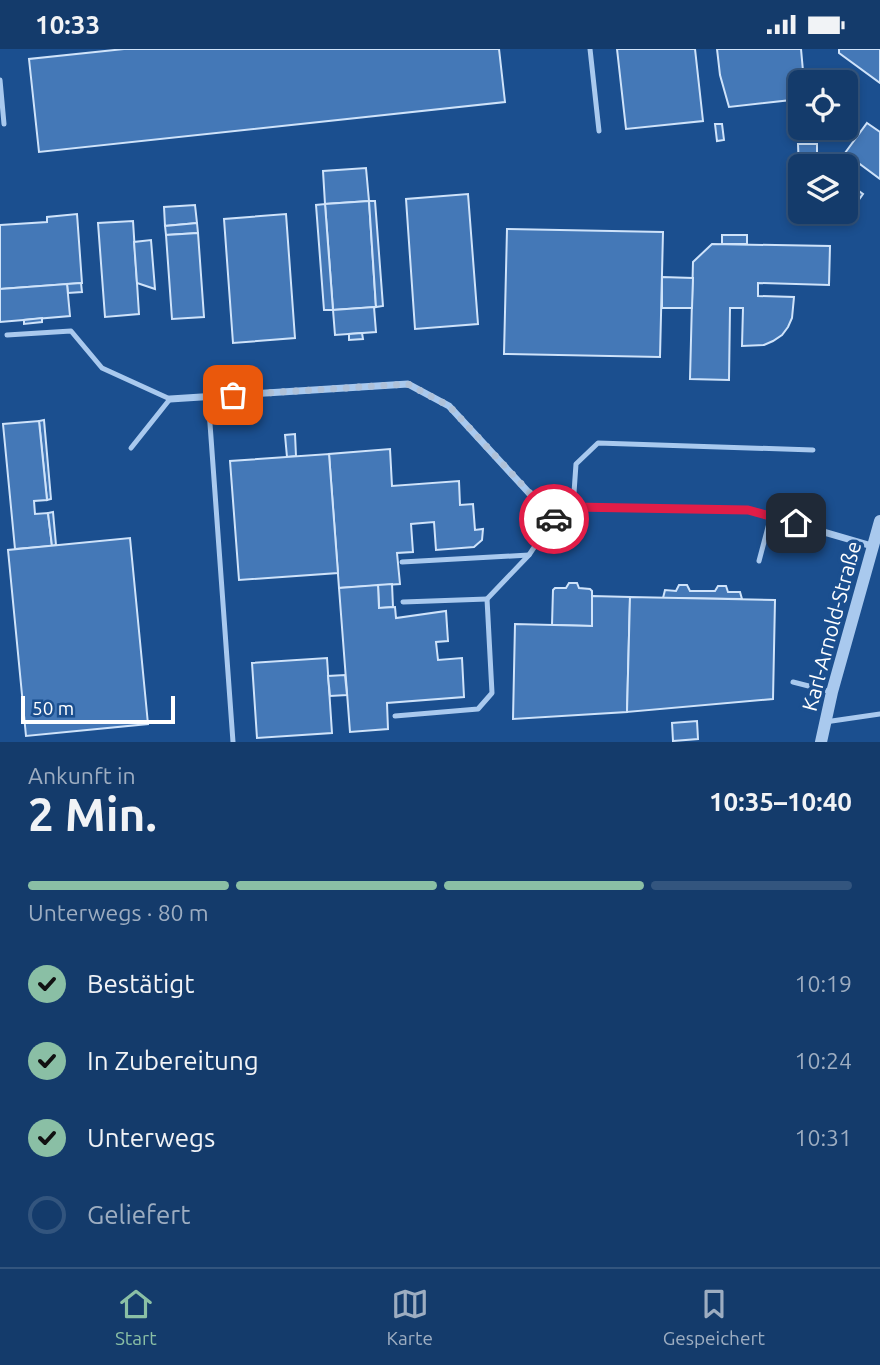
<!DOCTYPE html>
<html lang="de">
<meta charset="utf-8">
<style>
:root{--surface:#143b6b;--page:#214673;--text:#f1f3f6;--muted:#9dadc1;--line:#33557e;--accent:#8abfa5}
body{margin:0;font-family:Ubuntu,sans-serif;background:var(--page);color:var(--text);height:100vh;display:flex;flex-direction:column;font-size:26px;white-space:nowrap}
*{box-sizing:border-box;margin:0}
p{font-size:23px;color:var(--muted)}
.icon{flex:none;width:38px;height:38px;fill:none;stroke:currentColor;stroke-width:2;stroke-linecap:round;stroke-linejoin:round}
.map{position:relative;height:693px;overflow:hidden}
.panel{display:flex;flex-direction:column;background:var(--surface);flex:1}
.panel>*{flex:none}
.fabs{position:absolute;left:788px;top:21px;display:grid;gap:14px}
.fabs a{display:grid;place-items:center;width:70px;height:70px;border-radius:10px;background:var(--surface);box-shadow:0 4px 10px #0003,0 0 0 2px var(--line);font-size:35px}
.scale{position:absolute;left:21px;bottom:18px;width:154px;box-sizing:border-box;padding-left:7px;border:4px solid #fff;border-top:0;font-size:19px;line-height:24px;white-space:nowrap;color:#fff;-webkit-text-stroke:5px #1b4f8f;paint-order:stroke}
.pin{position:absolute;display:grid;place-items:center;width:60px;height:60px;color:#fff;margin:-30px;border-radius:14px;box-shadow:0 4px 10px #0006}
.courier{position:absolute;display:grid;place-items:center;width:70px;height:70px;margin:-35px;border:5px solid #e11d48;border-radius:50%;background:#fff;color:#222;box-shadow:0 2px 9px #0007}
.summary em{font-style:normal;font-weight:700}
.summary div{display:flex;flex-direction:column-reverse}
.summary{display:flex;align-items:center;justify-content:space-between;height:119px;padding:0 28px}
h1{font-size:46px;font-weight:700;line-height:52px}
.bar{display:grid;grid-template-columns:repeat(4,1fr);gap:10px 7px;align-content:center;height:84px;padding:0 28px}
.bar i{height:9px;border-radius:5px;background:var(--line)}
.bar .active{background:var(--accent)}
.bar p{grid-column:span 4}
ol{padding:0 28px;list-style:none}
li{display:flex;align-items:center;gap:21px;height:77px}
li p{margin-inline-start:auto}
li .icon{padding:7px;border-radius:50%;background:var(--accent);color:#111;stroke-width:4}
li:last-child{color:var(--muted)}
li i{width:38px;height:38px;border:4px solid var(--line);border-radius:50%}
.status{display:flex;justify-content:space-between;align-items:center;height:49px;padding:0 35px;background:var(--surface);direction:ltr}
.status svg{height:19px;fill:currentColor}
.dock{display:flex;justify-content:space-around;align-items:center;height:98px;border-top:2px solid var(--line);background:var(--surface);font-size:19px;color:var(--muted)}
.dock a{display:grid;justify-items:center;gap:4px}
.dock .active{color:var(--accent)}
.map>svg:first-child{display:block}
.building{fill:#4478b7;stroke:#cfe3fa;stroke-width:2}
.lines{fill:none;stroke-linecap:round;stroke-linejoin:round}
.service{stroke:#a9c9ee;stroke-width:5}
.minor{stroke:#a9c9ee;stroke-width:7}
.tertiary{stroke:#a9c9ee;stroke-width:12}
.done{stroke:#afc1d8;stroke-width:7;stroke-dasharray:0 12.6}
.route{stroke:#e11d48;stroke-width:9}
.labels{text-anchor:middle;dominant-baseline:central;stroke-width:7;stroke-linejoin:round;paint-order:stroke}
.street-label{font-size:21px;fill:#fff;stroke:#1b4f8f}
</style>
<div class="status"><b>10:33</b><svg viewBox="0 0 49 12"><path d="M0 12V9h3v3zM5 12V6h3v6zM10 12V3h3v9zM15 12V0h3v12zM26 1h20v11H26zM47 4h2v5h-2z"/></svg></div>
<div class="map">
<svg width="880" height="693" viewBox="0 0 880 693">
<rect width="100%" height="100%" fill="#1b4f8f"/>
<!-- building -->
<g class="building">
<path d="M124 0H499L505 53 39 103 29 10Z"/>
<path d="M617 0H695L703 72 626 80Z"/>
<path d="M717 0H801L804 33H800V50L729 58 720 26Z"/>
<path d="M839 0H880V34L839 4Z"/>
<path d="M867 74 880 83V130L845 104Z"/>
<path d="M715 75H722L724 91 717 92Z"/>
<path d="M798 95H817V117H800L799 121Z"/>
<path d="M366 119 369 152 325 155 323 122Z"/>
<path d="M845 132 863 145 853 159 845 155Z"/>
<path d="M468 145 478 275 415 280 406 150Z"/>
<path d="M369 152 376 258 333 261 325 155Z"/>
<path d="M369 152H375L383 257 376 258Z"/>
<path d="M325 155 333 261H324L316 156Z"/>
<path d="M195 156 197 174 165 177 164 158Z"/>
<path d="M77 165 82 234 0 240V176L47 173V168Z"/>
<path d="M286 165 295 289 233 294 224 170Z"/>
<path d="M133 172 139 265 105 268 98 174Z"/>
<path d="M197 174 198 184 166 186 165 177Z"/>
<path d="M507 180 663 183 660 308 504 305Z"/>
<path d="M198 184 204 268 172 270 166 186Z"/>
<rect x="722" y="186" width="25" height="9"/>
<path d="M151 191 155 240 137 234 134 193Z"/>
<path d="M712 195 830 197 829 236 758 234V247L794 248 792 269 788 278 782 286 773 292 764 296 742 297 743 259H730L729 331 690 330 693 213Z"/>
<path d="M662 228 693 229 692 259H662Z"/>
<path d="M81 234 82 243 68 244 67 235Z"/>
<path d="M67 235 70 267 0 273V240Z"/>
<path d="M374 258 376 283 335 286 333 261Z"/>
<path d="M42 269V273L24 275V271Z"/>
<path d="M362 284 363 290 349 291V285Z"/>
<path d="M44 371 51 450 47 451 39 372Z"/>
<path d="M39 372 47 451 34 452 35 465 48 464 52 497 15 500 3 375Z"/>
<path d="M295 385 296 407 287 408 285 386Z"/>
<path d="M390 400 392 437 459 432 460 456 473 455 475 481 483 480 482 491 474 498 436 501 434 473 411 475 413 503 397 504 400 535 339 539 329 405Z"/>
<path d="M329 405 338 524 239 531 230 412Z"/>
<path d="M53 463 56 496 52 497 48 464Z"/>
<path d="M130 489 148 675 26 687 8 501Z"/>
<path d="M569 534H577L579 539 590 540 592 542V577L552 576 553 541 555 539H566Z"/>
<path d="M392 535 393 558 379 559 378 536Z"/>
<path d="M378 536 379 559 395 558 396 569 446 562 448 592 436 593 438 611 462 609 464 648 387 654 388 680 350 683 339 539Z"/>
<path d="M679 536H687L690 542H715L718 537H726L728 543H740L742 550 663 549 665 541 676 542Z"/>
<path d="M592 547 630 548 627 663 513 670 515 575 592 577Z"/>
<path d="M630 548 775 551 773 650 627 663Z"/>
<path d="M327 609 332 684 257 689 252 614Z"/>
<path d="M345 626 347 646 330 647 328 627Z"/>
<path d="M697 672 698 690 673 692 672 674Z"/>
</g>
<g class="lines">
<!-- service -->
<g class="service">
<path d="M590 0 599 82"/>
<path d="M0 31 4 75"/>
<path d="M7 286 71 282 102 319 170 350 131 399"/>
<path d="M208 347 233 693"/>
<path d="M573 458 576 415 598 394 813 401"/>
<path d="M759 512 771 467"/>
<path d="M402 513 529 506"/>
<path d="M403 553 487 550"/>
<path d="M793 633 832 643"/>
<path d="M395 667 478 660 492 644 487 550 529 506 553 470"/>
<path d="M825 673 880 665"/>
</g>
<!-- minor -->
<path class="minor" d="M170 350 408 335 449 357 553 470 573 458 748 461 872 497"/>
<!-- tertiary -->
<path class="tertiary" d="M821 693 832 643 880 472"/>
</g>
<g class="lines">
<!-- done -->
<path class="done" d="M233 346 408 335 449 357 554 470"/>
<!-- route -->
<path class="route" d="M554 470 573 458 748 461 796 474"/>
</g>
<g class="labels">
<!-- street labels -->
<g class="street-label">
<text transform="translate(831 577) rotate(-75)">Karl-Arnold-Straße</text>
</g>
</g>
</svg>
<div class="fabs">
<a><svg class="icon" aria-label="locate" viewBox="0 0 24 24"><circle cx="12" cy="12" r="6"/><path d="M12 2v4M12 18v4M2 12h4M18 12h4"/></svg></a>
<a><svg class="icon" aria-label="layers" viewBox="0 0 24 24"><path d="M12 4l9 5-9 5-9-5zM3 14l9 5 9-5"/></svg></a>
</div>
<div class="scale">50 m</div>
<div class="pin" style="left:233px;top:346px;background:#ea580c"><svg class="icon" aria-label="bag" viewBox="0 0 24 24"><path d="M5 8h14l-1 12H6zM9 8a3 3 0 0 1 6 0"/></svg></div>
<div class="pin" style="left:796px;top:474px;background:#1f2937"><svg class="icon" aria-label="home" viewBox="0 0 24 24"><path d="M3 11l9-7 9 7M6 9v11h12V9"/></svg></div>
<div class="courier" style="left:554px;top:470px"><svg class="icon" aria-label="car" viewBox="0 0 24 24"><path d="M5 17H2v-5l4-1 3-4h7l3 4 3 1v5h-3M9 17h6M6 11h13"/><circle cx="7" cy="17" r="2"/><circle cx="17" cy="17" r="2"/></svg></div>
</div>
<section class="panel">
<div class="summary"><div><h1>2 Min.</h1><p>Ankunft in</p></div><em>10:35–10:40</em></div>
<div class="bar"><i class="active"></i><i class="active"></i><i class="active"></i><i></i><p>Unterwegs · 80 m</p></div>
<ol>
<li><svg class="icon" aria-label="check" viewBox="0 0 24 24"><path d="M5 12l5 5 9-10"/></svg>Bestätigt<p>10:19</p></li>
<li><svg class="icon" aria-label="check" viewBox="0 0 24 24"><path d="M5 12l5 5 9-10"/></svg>In Zubereitung<p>10:24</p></li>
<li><svg class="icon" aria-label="check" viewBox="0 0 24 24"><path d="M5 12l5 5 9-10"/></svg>Unterwegs<p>10:31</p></li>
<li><i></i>Geliefert</li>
</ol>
</section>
<nav class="dock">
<a class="active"><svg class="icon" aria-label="home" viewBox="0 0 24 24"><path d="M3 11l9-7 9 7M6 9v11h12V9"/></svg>Start</a>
<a><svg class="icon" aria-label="map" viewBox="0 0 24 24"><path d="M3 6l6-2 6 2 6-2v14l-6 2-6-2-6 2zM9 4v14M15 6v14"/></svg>Karte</a>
<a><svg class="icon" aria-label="saved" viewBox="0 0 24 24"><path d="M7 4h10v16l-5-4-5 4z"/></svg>Gespeichert</a>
</nav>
